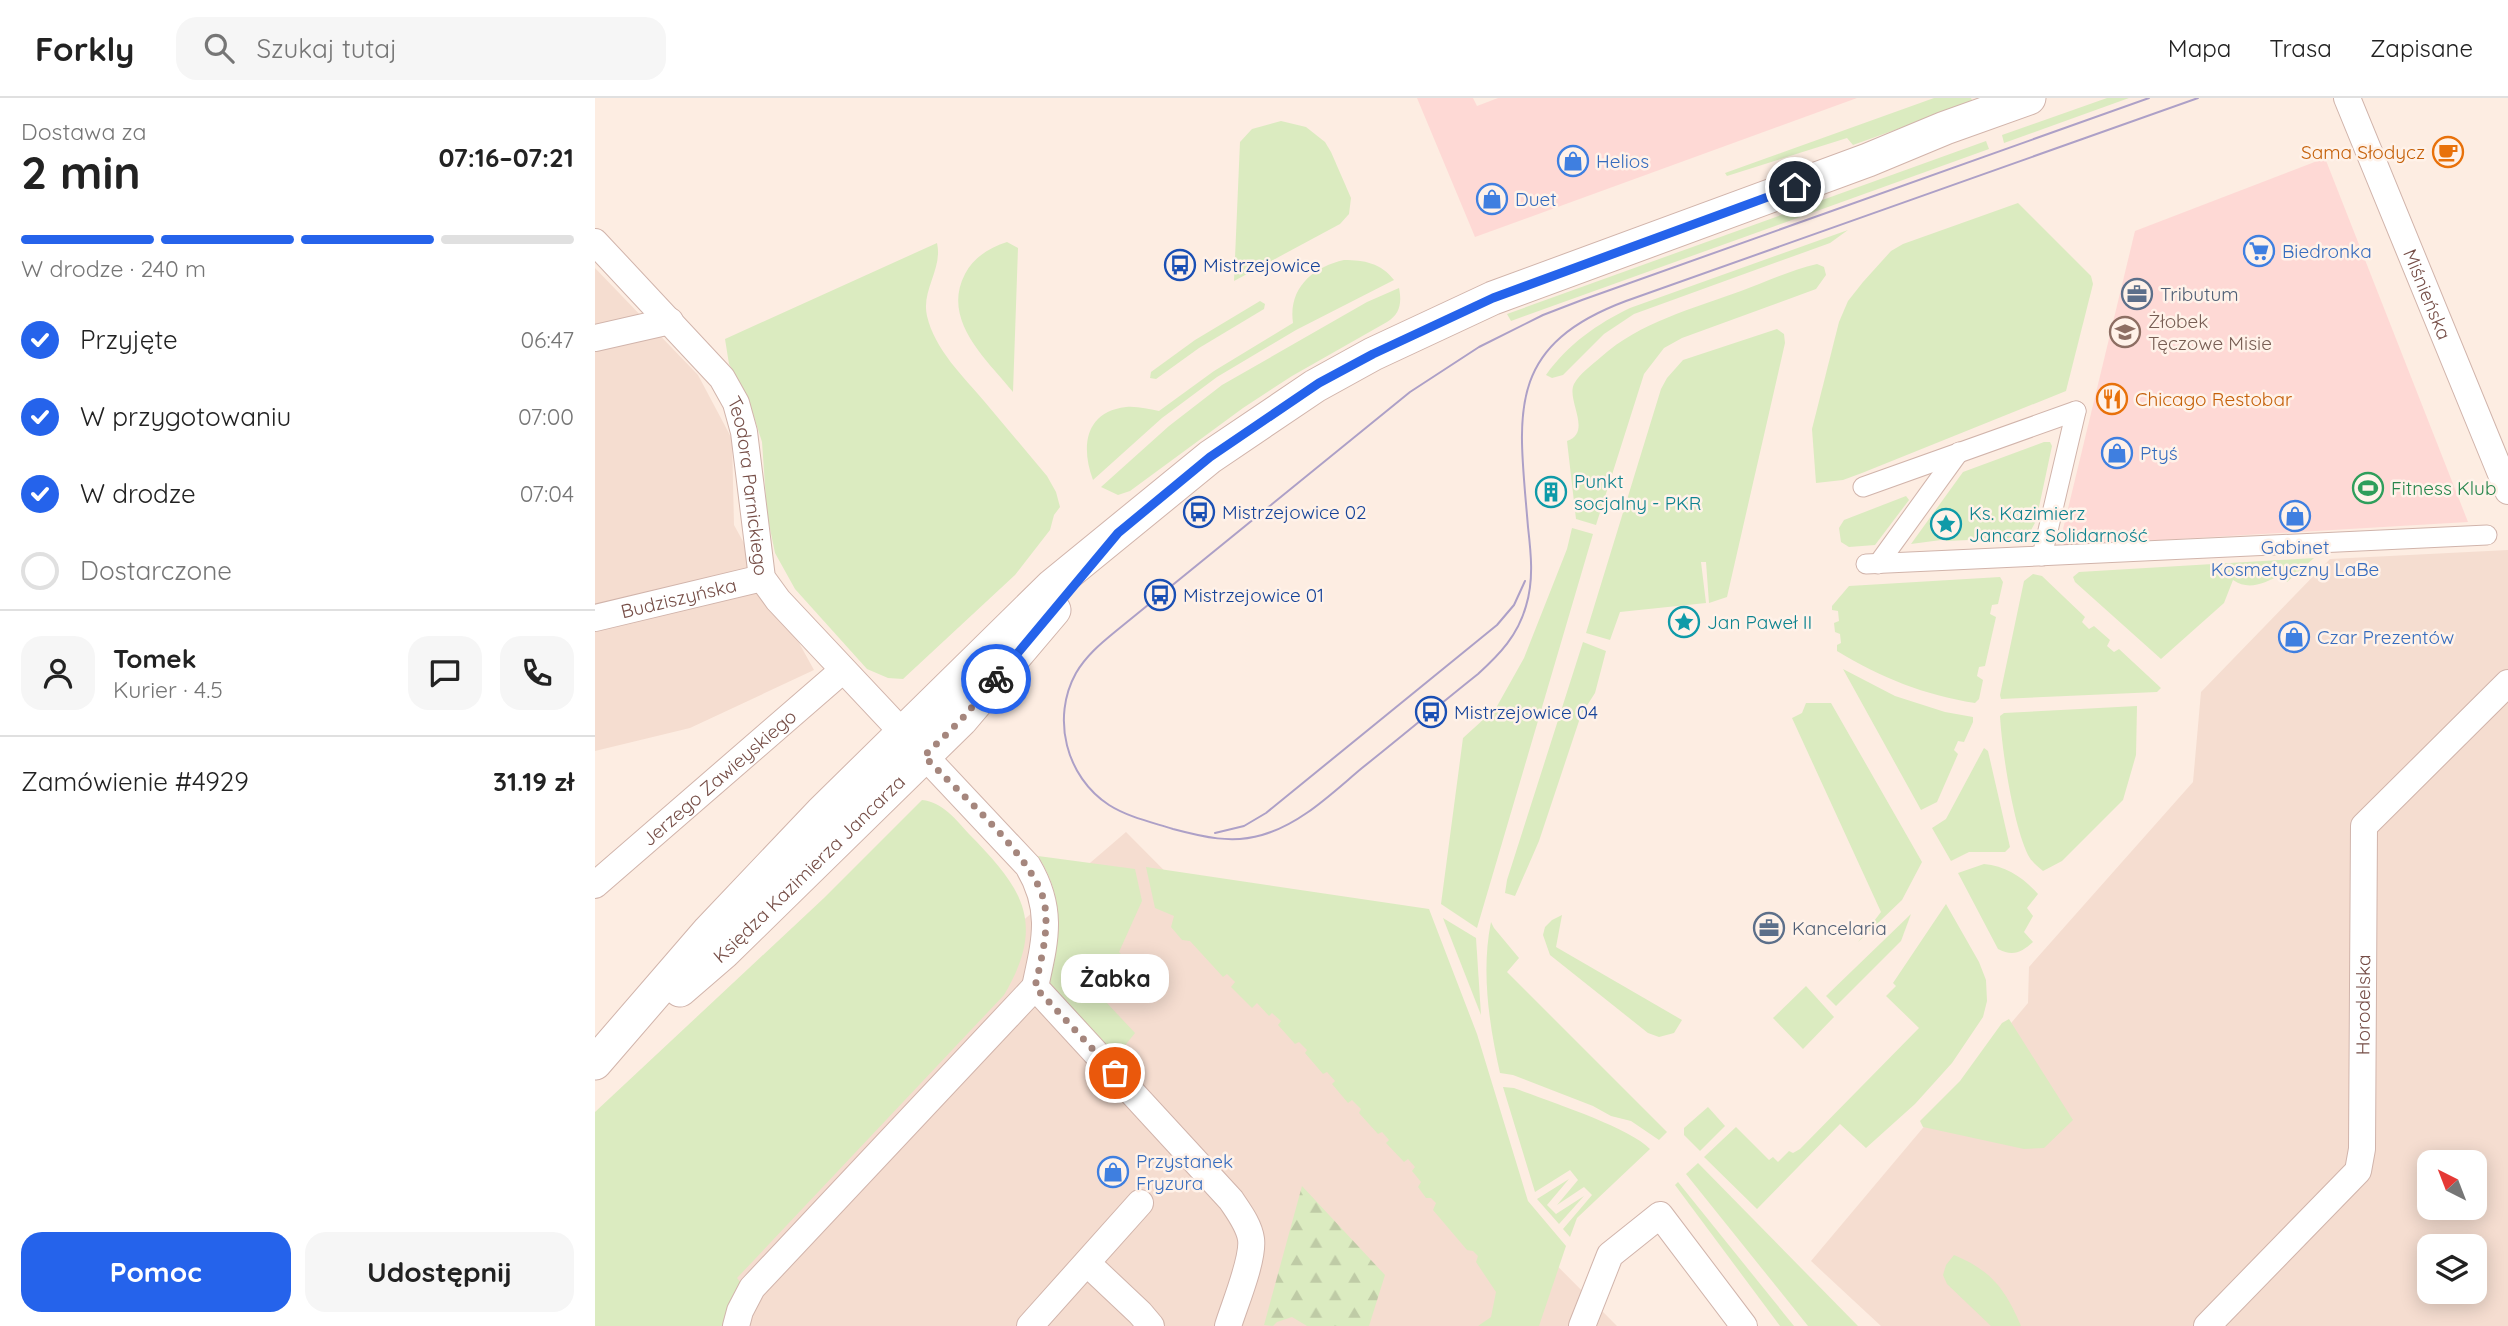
<!DOCTYPE html>
<html lang="pl">
<meta charset="utf-8">
<style>
:root{--surface:#fff;--page:#f6f6f6;--text:#222;--muted:#767676;--line:#e0e0e0;--accent:#2563eb}
body{margin:0;font-family:Quicksand,sans-serif;background:var(--page);color:var(--text);height:100vh;display:flex;flex-direction:column;font-size:26px;white-space:nowrap}
*{box-sizing:border-box;margin:0}
p{font-size:23px;color:var(--muted)}
.icon{flex:none;width:38px;height:38px;fill:none;stroke:currentColor;stroke-width:2;stroke-linecap:round;stroke-linejoin:round}
.map{position:relative;flex:1;overflow:hidden}
.drawer{display:flex;flex-direction:column;background:var(--surface);width:595px}
.drawer>*{flex:none}
.needle{width:46px;rotate:318deg}
.controls{position:absolute;left:1822px;top:1052px;display:grid;gap:14px}
.controls a{display:grid;place-items:center;width:70px;height:70px;border-radius:14px;background:var(--surface);box-shadow:0 4px 18px #0003;font-size:35px}
.pin{position:absolute;display:grid;place-items:center;width:60px;height:60px;color:#fff;margin:-30px;border:4px solid #fff;border-radius:50%;box-shadow:0 2px 7px #0007}
.courier{position:absolute;display:grid;place-items:center;width:70px;height:70px;margin:-35px;border:5px solid #2563eb;border-radius:50%;background:#fff;color:#222;box-shadow:0 2px 9px #0007}
.bubble{position:absolute;height:49px;border-radius:21px;background:var(--surface);box-shadow:0 4px 18px #0003;font-size:23px;font-weight:700;line-height:49px;text-align:center}
.summary em{font-style:normal;font-weight:700}
.summary div{display:flex;flex-direction:column-reverse}
.summary{display:flex;align-items:center;justify-content:space-between;height:119px;padding:0 21px}
h1{font-size:46px;font-weight:700;line-height:52px}
.bar{display:grid;grid-template-columns:repeat(4,1fr);gap:10px 7px;align-content:center;height:84px;padding:0 21px}
.bar i{height:9px;border-radius:5px;background:var(--line)}
.bar .selected{background:var(--accent)}
.bar p{grid-column:span 4}
.line{display:flex;align-items:center;gap:18px;padding:0 21px;border-top:2px solid var(--line)}
.line div{flex:1}
.round{display:grid;place-items:center;flex:none;width:74px;height:74px;border-radius:21px;background:var(--page)}
ol{padding:0 21px;list-style:none}
li{display:flex;align-items:center;gap:21px;height:77px}
li p{margin-inline-start:auto}
li .icon{padding:7px;border-radius:50%;background:var(--accent);color:#fff;stroke-width:4}
li:last-child{color:var(--muted)}
li i{width:38px;height:38px;border:4px solid var(--line);border-radius:50%}
.action{display:flex;gap:14px;margin-top:auto;padding:14px 21px}
.action a{flex:1;height:80px;border-radius:21px;background:var(--accent);color:#fff;font-size:28px;font-weight:700;line-height:80px;text-align:center}
.action a+a{background:var(--page);color:var(--text)}
header{display:flex;align-items:center;gap:42px;box-sizing:border-box;height:98px;padding:0 35px;background:var(--surface);border-bottom:2px solid var(--line)}
header strong{font-size:33px}
nav{display:flex;gap:38px;margin-inline-start:auto;font-size:24px}
.search{width:490px;height:63px;background:var(--page);display:flex;align-items:center;gap:18px;box-sizing:border-box;padding:0 24px;border-radius:21px;color:var(--muted);font-size:26px}
main{display:flex;flex:1;min-height:0}
.map>svg:first-child{display:block}
.residential{fill:#f5ddd0;fill-rule:evenodd}
.commercial{fill:#fed9d5}
.grass{fill:#dbebc0}
.forest{fill:url(#forest-firs)}
.lines{fill:none;stroke-linecap:round;stroke-linejoin:round}
.pedestrian-casing{stroke:#d1b4ab;stroke-width:21}
.minor-casing{stroke:#d1b4ab;stroke-width:28}
.tertiary-casing{stroke:#d1b4ab;stroke-width:35}
.pedestrian{stroke:#fff;stroke-width:19}
.minor{stroke:#fff;stroke-width:26}
.tertiary{stroke:#fff;stroke-width:33}
.tram{stroke:#ada0c7;stroke-width:2}
.done{stroke:#a5867d;stroke-width:7;stroke-dasharray:0 12.6}
.route{stroke:#2563eb;stroke-width:9}
.labels{text-anchor:middle;dominant-baseline:central;stroke-width:5;stroke-linejoin:round;paint-order:stroke}
.food-label{font-size:19px;fill:#c56008;stroke:#fff2e9;text-anchor:end}
.shop-label{font-size:19px;fill:#366cbe;stroke:#fff2e9;text-anchor:start}
.transit-label{font-size:19px;fill:#164399;stroke:#fff2e9;text-anchor:start}
.service-label{font-size:19px;fill:#4e5e75;stroke:#fff2e9;text-anchor:start}
.street-label{font-size:19px;fill:#764e47;stroke:#fff2e9}
.education-label{font-size:19px;fill:#785e54;stroke:#fff2e9;text-anchor:start}
.culture-label{font-size:19px;fill:#0d838f;stroke:#fff2e9;text-anchor:start}
.leisure-label{font-size:19px;fill:#27864d;stroke:#fff2e9;text-anchor:start}
</style>
<header>
<strong>Forkly</strong>
<div class="search"><svg class="icon" aria-label="search" viewBox="0 0 24 24"><circle cx="10" cy="10" r="6"/><path d="M15 15l6 6"/></svg>Szukaj tutaj</div>
<nav><a>Mapa</a><a>Trasa</a><a>Zapisane</a></nav>
</header>
<main>
<section class="drawer">
<div class="summary"><div><h1>2 min</h1><p>Dostawa za</p></div><em>07:16–07:21</em></div>
<div class="bar"><i class="selected"></i><i class="selected"></i><i class="selected"></i><i></i><p>W drodze · 240 m</p></div>
<ol>
<li><svg class="icon" aria-label="check" viewBox="0 0 24 24"><path d="M5 12l5 5 9-10"/></svg>Przyjęte<p>06:47</p></li>
<li><svg class="icon" aria-label="check" viewBox="0 0 24 24"><path d="M5 12l5 5 9-10"/></svg>W przygotowaniu<p>07:00</p></li>
<li><svg class="icon" aria-label="check" viewBox="0 0 24 24"><path d="M5 12l5 5 9-10"/></svg>W drodze<p>07:04</p></li>
<li><i></i>Dostarczone</li>
</ol>
<div class="line" style="height:126px"><a class="round"><svg class="icon" aria-label="person" viewBox="0 0 24 24"><circle cx="12" cy="8" r="4"/><path d="M4 21q1-7 8-7t8 7"/></svg></a><div><b>Tomek</b><p>Kurier · 4.5</p></div><a class="round"><svg class="icon" aria-label="chat" viewBox="0 0 24 24"><path d="M4 5h16v11H9l-5 4z"/></svg></a><a class="round"><svg class="icon" aria-label="phone" viewBox="0 0 24 24"><path d="M5 4h4l2 5-3 2q2 4 5 5l2-3 5 2v4C11 20 4 13 5 4z"/></svg></a></div>
<div class="line" style="height:91px"><div>Zamówienie #4929</div><b>31.19 zł</b></div>
<div class="action"><a>Pomoc</a><a>Udostępnij</a></div>
</section>
<div class="map">
<svg width="1913" height="1228" viewBox="0 0 1913 1228">
<defs>
<pattern id="forest-firs" width="22" height="20" patternUnits="userSpaceOnUse" patternTransform="scale(1.75)"><rect width="22" height="20" fill="#dbebc0"/><path d="M5 1l3.5 6h-7zM16 11l3.5 6h-7z" fill="#bfcba6"/></pattern>
</defs>
<rect width="100%" height="100%" fill="#fdede2"/>
<!-- residential -->
<g class="residential">
<path d="M0 170 103 277 137 341 139 427 219 572 95 630 0 653Z"/>
<path d="M1913 452V1228H1286L1216 1163 1433 905 1434 869 1598 684 1606 594 1735 461ZM1834 1064H1880V1110H1834ZM1834 1148H1880V1194H1834Z"/>
<path d="M531 734 1022 1228H0V1190Z"/>
</g>
<!-- commercial -->
<g class="commercial">
<path d="M822 0H878L882 8 903 0H1262L880 139Z"/>
<path d="M1730 60 1873 424 1464 448 1540 133Z"/>
</g>
<!-- grass -->
<g class="grass">
<path d="M1339 0H1376L1378 4 1258 47 1252 40 1132 78 1130 75Z"/>
<path d="M1512 0H1534L1409 45 1407 37Z"/>
<path d="M686 23 711 29 730 44 736 54 756 100 754 116 745 126 639 183 645 44 657 31Z"/>
<path d="M1391 43 1394 51 916 223 912 216Z"/>
<path d="M1423 105 1496 178 1498 186 1471 293 1267 375 1248 382 1221 385 1217 331 1244 224 1253 203 1268 184 1296 153 1308 146Z"/>
<path d="M1253 132 1235 145 1039 216 1009 236 968 277 957 280 951 277C973 246 1002 226 1035 210Z"/>
<path d="M412 144 423 150 418 294C391 261 346 222 370 176 378 160 395 149 412 144Z"/>
<path d="M342 145C348 171 326 192 332 218 340 252 368 278 389 303 410 328 431 353 452 378L461 394 465 409 459 417 455 432 420 477 308 581 293 580 272 571 200 491 180 455 172 416 167 344 152 297 134 266 130 241Z"/>
<path d="M749 162C769 162 786 165 799 182L701 232 622 279 567 320 498 382C486 350 489 314 531 309 542 308 553 311 564 313L619 273 698 225C693 190 718 169 749 162Z"/>
<path d="M1222 166 1229 169 1231 177 1221 191 1087 240 1069 250 1049 276 1001 427 981 421 972 343C998 334 971 302 979 286 985 275 997 267 1006 259 1045 224 1097 211 1146 193 1171 184 1196 172 1222 166Z"/>
<path d="M804 190C807 205 805 216 792 224L697 278 648 310 535 393 523 397 506 389 574 328 627 287 772 204Z"/>
<path d="M665 203 670 206 669 211 604 250 561 281 555 280 556 274 600 242Z"/>
<path d="M1182 231 1189 236 1190 245 1132 499 1114 505 1111 464H1106L1111 505 1025 514 1015 542 991 535 1066 291 1072 280 1088 262Z"/>
<path d="M1449 344H1455L1457 348 1441 423 1435 434 1420 440 1351 443C1352 430 1348 425 1337 417L1335 422C1343 428 1347 432 1346 442L1316 446 1368 374Z"/>
<path d="M1311 398 1314 402 1280 447 1254 449 1246 444 1244 430 1249 422Z"/>
<path d="M977 430 998 436 882 830 846 806 868 640 901 610 929 560 972 451Z"/>
<path d="M1719 460 1692 484 1686 477C1669 485 1654 493 1638 482L1629 505 1566 561 1480 484 1478 479 1484 474Z"/>
<path d="M1438 476 1447 478 1490 519 1487 524 1494 531 1499 528 1515 542 1512 548 1519 554 1524 551 1566 590 1562 594 1406 601 1405 597 1429 483Z"/>
<path d="M1405 479 1408 484 1403 506 1397 507 1395 516 1401 519 1390 568 1384 569 1382 578 1388 582 1384 601 1380 605C1329 597 1287 580 1242 553V547L1246 545 1245 536 1240 534 1239 525 1244 523 1243 513 1237 512V508L1254 488Z"/>
<path d="M988 544 1011 553 1000 595 986 617 944 743 920 798 910 795 912 782Z"/>
<path d="M1248 571 1300 598 1350 614 1378 619V624L1369 644 1363 643 1359 652 1363 656 1342 704 1326 712Z"/>
<path d="M1211 605H1236L1327 764 1307 802 1263 844 1286 814 1197 620 1207 615Z"/>
<path d="M1542 608 1541 657 1528 702 1467 763 1448 773C1442 768 1436 763 1433 757 1418 726 1407 653 1405 618L1409 615Z"/>
<path d="M1389 650 1393 653 1415 749 1410 754H1374L1356 763 1337 730 1351 721Z"/>
<path d="M327 702C348 704 361 722 374 736 427 790 452 824 409 897L142 1180 147 1186 131 1228H0V1014L229 800Z"/>
<path d="M443 758 540 771 547 803 524 854 530 860 511 904 540 935 528 950H513L455 885C457 832 475 809 443 758Z"/>
<path d="M1389 766C1411 768 1429 780 1443 796L1432 810 1438 818 1429 834 1438 844C1427 854 1418 859 1403 851L1363 775Z"/>
<path d="M551 769 834 811 882 936 933 1103 971 1148 944 1228H883L896 1219 901 1194 881 1164 883 1158 878 1153 872 1152 838 1112 841 1105 836 1100H831L823 1089 826 1084 817 1073 820 1069 813 1061 809 1064 791 1045 794 1042 787 1034 783 1036 764 1015 766 1011 757 1002 753 1005 737 986 740 983 732 974 728 976 710 955 712 952 704 944 700 946 683 927 686 923 677 915 674 918 662 905 657 910 636 889 640 884 632 876 628 879 595 843 587 842 576 829 579 818 560 810Z"/>
<path d="M1351 806 1384 864 1391 882 1392 903 1388 919 1357 965 1320 1006 1271 1050 1245 1026 1162 1111 1109 1059 1141 1029 1174 1062 1178 1059 1183 1064 1194 1053 1198 1055 1205 1051 1324 930 1291 898 1301 888 1298 885Z"/>
<path d="M1316 816 1306 843 1241 908 1231 898Z"/>
<path d="M967 817 961 849 1087 922 1079 935 1064 939 1053 935 955 857 948 837 950 829 957 822Z"/>
<path d="M848 820 881 840 886 917Z"/>
<path d="M896 824 899 830 924 860 912 874 1072 1034 1064 1042 1036 1023 1016 1018 998 1008 918 977 905 975C894 926 886 873 896 824Z"/>
<path d="M1211 888 1239 919 1208 951 1178 920Z"/>
<path d="M1414 921 1478 1022 1449 1050 1429 1051 1328 1029 1325 1023 1365 983 1407 925Z"/>
<path d="M908 989 919 990C950 1002 1034 1029 1055 1051L982 1120 975 1139 968 1131 997 1097 989 1089 962 1107 983 1082 975 1072 940 1094Z"/>
<path d="M1113 1009 1130 1028 1105 1053 1089 1037V1030Z"/>
<path d="M1103 1065 1263 1228H1213L1091 1076Z"/>
<path d="M974 1081 952 1107 961 1116 989 1098 964 1126 942 1101Z"/>
<path d="M1083 1084 1199 1228H1185L1080 1087Z"/>
<path d="M1359 1157C1397 1173 1410 1191 1426 1228H1396L1352 1186 1348 1177 1351 1167Z"/>
</g>
<!-- forest -->
<path class="forest" d="M707 1088 790 1177 774 1228H712L697 1219 682 1224 678 1228 669 1227Z"/>
<g class="lines">
<!-- pedestrian casing -->
<g class="pedestrian-casing">
<g id="pedestrian">
<path d="M1268 389 1481 313"/>
<path d="M1447 458 1481 313"/>
<path d="M1271 466 1892 437"/>
<path d="M1283 466 1364 354"/>
</g>
</g>
<!-- minor casing -->
<g class="minor-casing">
<g id="minor">
<path id="s1" d="M1752 0 1913 393"/>
<path id="s2" d="M0 144 127 280 141 305 149 334 167 480 183 502 433 768C459 812 450 843 440 889L636 1102C644 1114 654 1127 656 1141 659 1161 639 1208 633 1228"/>
<path d="M0 240 75 223"/>
<path id="s3" d="M0 520 167 480"/>
<path id="s4" d="M0 787 248 572"/>
<path d="M492 1165 545 1215 556 1228"/>
<path d="M141 1228 145 1213 157 1190 440 889"/>
<path d="M435 1228 545 1105"/>
<path d="M987 1228 1015 1157 1065 1117 1149 1228"/>
<path id="s5" d="M1612 1228 1763 1073 1767 1051 1769 728 1913 585"/>
</g>
</g>
<!-- tertiary casing -->
<g class="tertiary-casing">
<g id="tertiary">
<path id="s6" d="M85 892 129 854 366 622 459 512"/>
<path d="M0 965 114 833 226 715 457 488 615 359 720 288 778 256 898 200 1273 62 1350 30 1434 0"/>
</g>
</g>
<!-- pedestrian -->
<use href="#pedestrian" class="pedestrian"/>
<!-- minor -->
<use href="#minor" class="minor"/>
<!-- tertiary -->
<use href="#tertiary" class="tertiary"/>
<!-- tram -->
<g class="tram">
<path d="M1554 0 987 202 948 217 884 249 815 294 521 533C505 546 491 558 481 575 456 620 471 679 514 707 533 719 556 724 578 731 608 739 637 746 667 737 706 726 737 695 767 670 806 639 844 607 883 576 905 556 923 537 931 508 939 482 936 455 933 429 924 318 908 249 1031 203L1603 0"/>
<path d="M620 735 649 728 671 715 902 527 919 507 930 483"/>
</g>
</g>
<g class="lines">
<!-- done -->
<path class="done" d="M401 581 366 622 329 658C362 693 438 758 449 803 455 830 446 862 440 889L520 975"/>
<!-- route -->
<path class="route" d="M401 581 523 435 615 359 724 285 778 256 898 200 1200 89"/>
</g>
<!-- icons -->
<defs>
<g id="cafe-ring" transform="scale(1.575)"><circle r="9.5" fill="#fff2e9" stroke="#e8710a" stroke-width="1.5"/><path d="M-5.5-4.5H6V0H3Q3 3.5 0 3.5H-2.5Q-5.5 3.5-5.5 0ZM3-3.2v2h1.7v-2ZM-6 4.5H4V6H-6Z" fill="#e8710a"/></g>
<g id="shop-ring" transform="scale(1.575)"><circle r="9.5" fill="#fff2e9" stroke="#3f7fe0" stroke-width="1.5"/><path d="M-5-2.5h2.3a2.7 3.5 0 0 1 5.4 0H5L5.5 6h-11ZM-1.5-2.5h3a1.5 2.3 0 0 0-3 0Z" fill="#3f7fe0"/></g>
<g id="supermarket-ring" transform="scale(1.575)"><circle r="9.5" fill="#fff2e9" stroke="#3f7fe0" stroke-width="1.5"/><path d="M-6-5.5h2.5l.6 2H6L4.5 2H-2.5L-4.4-4H-6ZM-1.5 3.2a1.3 1.3 0 1 0 .1 0ZM3 3.2a1.3 1.3 0 1 0 .1 0Z" fill="#3f7fe0"/></g>
<g id="bus-ring" transform="scale(1.575)"><circle r="9.5" fill="#fff2e9" stroke="#1a4fb4" stroke-width="1.5"/><path d="M-5-6H5V4H4V6H2V4H-2V6H-4V4H-5ZM-3.5-4V0h7V-4ZM-3.5 1.2v1.5H-2V1.2ZM2 1.2v1.5H3.5V1.2Z" fill="#1a4fb4"/></g>
<g id="office-ring" transform="scale(1.575)"><circle r="9.5" fill="#fff2e9" stroke="#5c6f8a" stroke-width="1.5"/><path d="M-6-3h4V-5.5h4V-3h4V5H-6ZM-1-4.5V-3h2v-1.5ZM-6 0V1H6V0Z" fill="#5c6f8a"/></g>
<g id="school-ring" transform="scale(1.575)"><circle r="9.5" fill="#fff2e9" stroke="#8d6e63" stroke-width="1.5"/><path d="M0-5L7-2L0 1L-7-2ZM-4 1L0 2.5L4 1V4Q0 6-4 4Z" fill="#8d6e63"/></g>
<g id="restaurant-ring" transform="scale(1.575)"><circle r="9.5" fill="#fff2e9" stroke="#e8710a" stroke-width="1.5"/><path d="M-5-6h1v4h1v-4h1v4h1v-4h1v5L-1.5 .5V6h-2V.5L-5-1ZM5-6V6H3V1.5H1.5Q1.5-4 5-6Z" fill="#e8710a"/></g>
<g id="stadium-ring" transform="scale(1.575)"><circle r="9.5" fill="#fff2e9" stroke="#2e9e5b" stroke-width="1.5"/><path d="M0-5a6.5 5 0 1 0 0 10a6.5 5 0 1 0 0-10ZM-3.5-1.8h7v3.6h-7Z" fill="#2e9e5b"/></g>
<g id="building-ring" transform="scale(1.575)"><circle r="9.5" fill="#fff2e9" stroke="#0f9aa8" stroke-width="1.5"/><path d="M-4-6H4V6H1V3H-1V6H-4ZM-2.5-4.3h1.7v1.8h-1.7ZM.8-4.3h1.7v1.8H.8ZM-2.5-1h1.7V.8h-1.7ZM.8-1h1.7V.8H.8Z" fill="#0f9aa8"/></g>
<g id="sight-ring" transform="scale(1.575)"><circle r="9.5" fill="#fff2e9" stroke="#0f9aa8" stroke-width="1.5"/><path d="M0-6L1.8-2.2L6-1.7L2.9 1.2L3.7 5.4L0 3.3L-3.7 5.4L-2.9 1.2L-6-1.7L-1.8-2.2Z" fill="#0f9aa8"/></g>
</defs>
<g fill-rule="evenodd">
<use href="#cafe-ring" x="1853" y="54"/>
<use href="#shop-ring" x="978" y="63"/>
<use href="#shop-ring" x="897" y="101"/>
<use href="#supermarket-ring" x="1664" y="153"/>
<use href="#bus-ring" x="585" y="167"/>
<use href="#office-ring" x="1542" y="196"/>
<use href="#school-ring" x="1530" y="234"/>
<use href="#restaurant-ring" x="1517" y="301"/>
<use href="#shop-ring" x="1522" y="355"/>
<use href="#stadium-ring" x="1773" y="390"/>
<use href="#building-ring" x="956" y="394"/>
<use href="#bus-ring" x="604" y="414"/>
<use href="#shop-ring" x="1700" y="418"/>
<use href="#sight-ring" x="1351" y="426"/>
<use href="#bus-ring" x="565" y="497"/>
<use href="#sight-ring" x="1089" y="524"/>
<use href="#shop-ring" x="1699" y="539"/>
<use href="#bus-ring" x="836" y="614"/>
<use href="#office-ring" x="1174" y="830"/>
<use href="#shop-ring" x="518" y="1074"/>
</g>
<g class="labels">
<!-- food labels -->
<g class="food-label">
<text x="1830" y="54">Sama Słodycz</text>
<text x="1540" y="301" text-anchor="start">Chicago Restobar</text>
</g>
<!-- shop labels -->
<g class="shop-label">
<text x="1001" y="63">Helios</text>
<text x="920" y="101">Duet</text>
<text x="1687" y="153">Biedronka</text>
<text x="1545" y="355">Ptyś</text>
<text x="1700" y="449" text-anchor="middle">Gabinet<tspan x="1700" dy="22">Kosmetyczny LaBe</tspan></text>
<text x="1722" y="539">Czar Prezentów</text>
<text x="541" y="1063">Przystanek<tspan x="541" dy="22">Fryzura</tspan></text>
</g>
<!-- transit labels -->
<g class="transit-label">
<text x="608" y="167">Mistrzejowice</text>
<text x="627" y="414">Mistrzejowice 02</text>
<text x="588" y="497">Mistrzejowice 01</text>
<text x="859" y="614">Mistrzejowice 04</text>
</g>
<!-- service labels -->
<g class="service-label">
<text x="1565" y="196">Tributum</text>
<text x="1197" y="830">Kancelaria</text>
</g>
<!-- street labels -->
<g class="street-label">
<text stroke="none"><textPath href="#s1" startOffset="212">Miśnieńska</textPath></text>
<text stroke="none"><textPath href="#s2" startOffset="299">Teodora Parnickiego</textPath></text>
<text stroke="none"><textPath href="#s3" startOffset="86">Budziszyńska</textPath></text>
<text stroke="none"><textPath href="#s4" startOffset="164">Jerzego Zawieyskiego</textPath></text>
<text stroke="none"><textPath href="#s6" startOffset="177">Księdza Kazimierza Jancarza</textPath></text>
<text stroke="none"><textPath href="#s5" startOffset="383">Horodelska</textPath></text>
</g>
<!-- education labels -->
<g class="education-label">
<text x="1553" y="223">Żłobek<tspan x="1553" dy="22">Tęczowe Misie</tspan></text>
</g>
<!-- culture labels -->
<g class="culture-label">
<text x="979" y="383">Punkt<tspan x="979" dy="22">socjalny - PKR</tspan></text>
<text x="1374" y="415">Ks. Kazimierz<tspan x="1374" dy="22">Jancarz Solidarność</tspan></text>
<text x="1112" y="524">Jan Paweł II</text>
</g>
<!-- leisure labels -->
<g class="leisure-label">
<text x="1796" y="390">Fitness Klub</text>
</g>
</g>
</svg>
<div class="controls">
<a><svg class="needle" viewBox="-14 -14 28 28"><path d="M0-13l5 13h-10z" fill="#e53935"/><path d="M0 13l5-13h-10z" fill="#767676"/></svg></a>
<a><svg class="icon" aria-label="layers" viewBox="0 0 24 24"><path d="M12 4l9 5-9 5-9-5zM3 14l9 5 9-5"/></svg></a>
</div>
<div class="pin" style="left:520px;top:975px;background:#ea580c"><svg class="icon" aria-label="bag" viewBox="0 0 24 24"><path d="M5 8h14l-1 12H6zM9 8a3 3 0 0 1 6 0"/></svg></div>
<div class="pin" style="left:1200px;top:89px;background:#1f2937"><svg class="icon" aria-label="home" viewBox="0 0 24 24"><path d="M3 11l9-7 9 7M6 9v11h12V9"/></svg></div>
<div class="courier" style="left:401px;top:581px"><svg class="icon" aria-label="bike" viewBox="0 0 24 24"><circle cx="6" cy="16" r="4"/><circle cx="18" cy="16" r="4"/><path d="M6 16l4-8h5l3 8M10 8l3 8H6M13 5h3"/></svg></div>
<div class="bubble" style="left:466px;top:856px;width:108px">Żabka</div>
</div>
</main>
